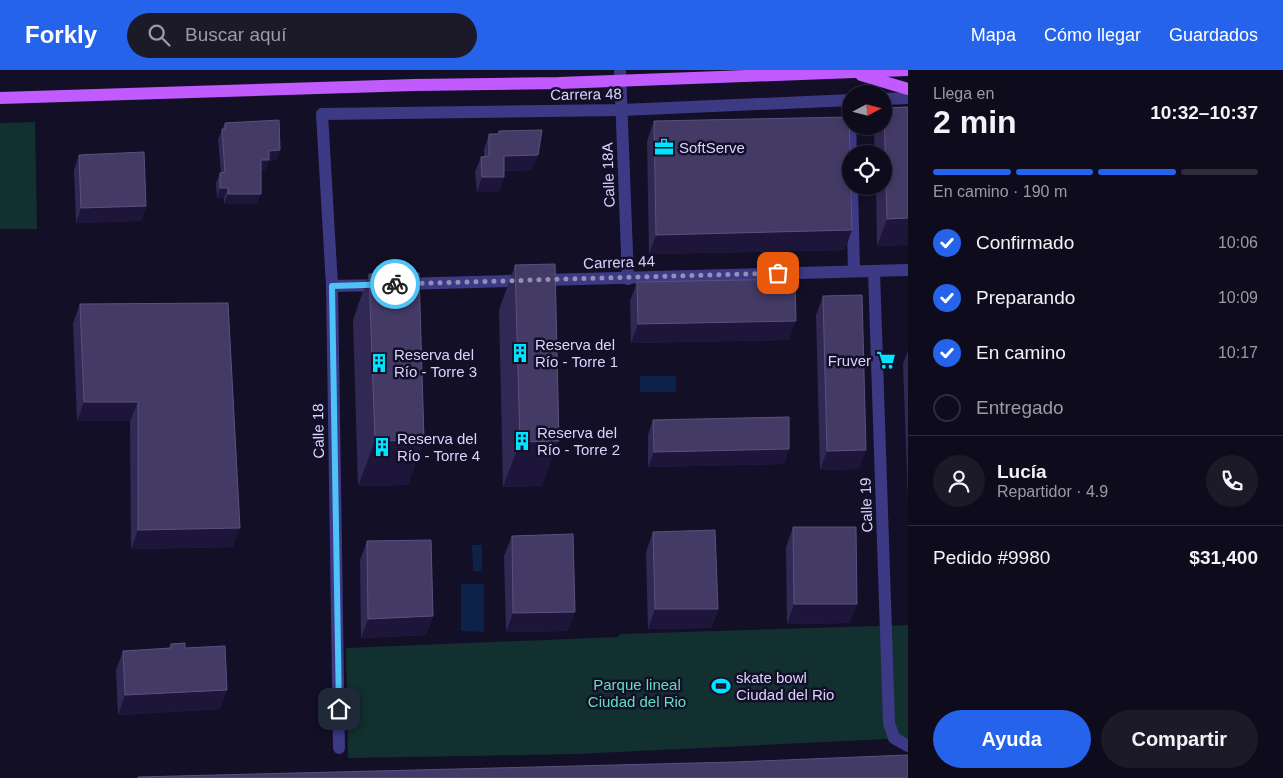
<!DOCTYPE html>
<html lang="es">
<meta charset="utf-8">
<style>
:root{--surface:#0e0b1c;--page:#1c1929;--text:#f1f3f6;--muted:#9b9ba3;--line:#2e2b3b;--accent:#2563eb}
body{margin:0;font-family:Arial,sans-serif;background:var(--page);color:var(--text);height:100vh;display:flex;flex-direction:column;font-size:19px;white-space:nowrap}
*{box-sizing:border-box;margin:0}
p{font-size:16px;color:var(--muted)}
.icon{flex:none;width:28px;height:28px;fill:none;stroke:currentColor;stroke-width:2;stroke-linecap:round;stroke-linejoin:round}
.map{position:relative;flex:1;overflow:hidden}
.details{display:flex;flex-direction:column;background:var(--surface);width:375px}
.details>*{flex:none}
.needle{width:32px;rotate:83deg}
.controls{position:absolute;left:842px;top:15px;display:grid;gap:10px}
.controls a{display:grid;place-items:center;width:50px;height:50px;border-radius:50%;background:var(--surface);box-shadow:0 2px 8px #0003,0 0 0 1px var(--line);font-size:25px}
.pin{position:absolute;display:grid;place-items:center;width:42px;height:42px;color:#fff;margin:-21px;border-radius:10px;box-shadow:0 2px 8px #0006}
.courier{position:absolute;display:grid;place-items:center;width:50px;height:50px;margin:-25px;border:4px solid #4fc3f7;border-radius:50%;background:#fff;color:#222;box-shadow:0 1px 6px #0007}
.headline em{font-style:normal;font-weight:800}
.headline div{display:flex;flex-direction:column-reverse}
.headline{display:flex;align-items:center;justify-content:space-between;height:85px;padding:0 25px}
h1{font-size:32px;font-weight:800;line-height:38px}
.bar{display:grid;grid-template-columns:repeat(4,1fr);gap:8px 5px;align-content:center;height:60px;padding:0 25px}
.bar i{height:6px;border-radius:4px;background:var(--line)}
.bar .selected{background:var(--accent)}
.bar p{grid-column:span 4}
.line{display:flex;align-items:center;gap:12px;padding:0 25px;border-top:1px solid var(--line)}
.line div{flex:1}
.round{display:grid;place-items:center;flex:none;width:52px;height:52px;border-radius:26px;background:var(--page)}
ol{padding:0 25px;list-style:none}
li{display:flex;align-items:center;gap:15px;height:55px}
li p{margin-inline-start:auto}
li .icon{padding:5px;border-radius:50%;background:var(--accent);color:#fff;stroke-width:4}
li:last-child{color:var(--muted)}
li i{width:28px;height:28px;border:2px solid var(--line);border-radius:50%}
.cta{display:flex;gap:10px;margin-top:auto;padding:10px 25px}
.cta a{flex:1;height:58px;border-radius:30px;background:var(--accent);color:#fff;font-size:20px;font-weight:800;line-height:58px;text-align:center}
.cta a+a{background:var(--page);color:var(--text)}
header{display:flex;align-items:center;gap:30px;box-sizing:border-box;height:70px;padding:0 25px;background:var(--accent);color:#fff}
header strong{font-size:24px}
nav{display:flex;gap:28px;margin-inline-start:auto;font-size:18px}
.search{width:350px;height:45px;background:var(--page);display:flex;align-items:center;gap:12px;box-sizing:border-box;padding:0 18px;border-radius:28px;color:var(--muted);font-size:19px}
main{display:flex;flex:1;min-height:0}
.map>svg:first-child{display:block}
.green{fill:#12302f}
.water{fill:#0c2248}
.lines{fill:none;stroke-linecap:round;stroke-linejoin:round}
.street{stroke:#3d3a85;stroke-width:12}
.primary{stroke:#c25bff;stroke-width:12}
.wall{fill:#312854}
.shaded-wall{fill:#1d163a}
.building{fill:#433a66;stroke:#5a527e}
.done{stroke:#948fb3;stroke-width:5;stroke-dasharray:0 9}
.route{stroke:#4fc3f7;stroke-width:6}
.labels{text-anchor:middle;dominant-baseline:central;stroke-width:5;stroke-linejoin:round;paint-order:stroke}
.street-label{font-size:15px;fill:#d9d4ff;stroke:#130f26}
.poi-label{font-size:15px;fill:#d9d4ff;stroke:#130f26;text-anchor:start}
.park-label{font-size:15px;fill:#5fe0c0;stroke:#130f26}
</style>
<header>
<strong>Forkly</strong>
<div class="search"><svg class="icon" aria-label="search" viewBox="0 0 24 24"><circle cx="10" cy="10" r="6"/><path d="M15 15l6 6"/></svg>Buscar aquí</div>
<nav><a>Mapa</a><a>Cómo llegar</a><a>Guardados</a></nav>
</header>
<main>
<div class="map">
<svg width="908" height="708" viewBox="0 0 908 708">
<rect width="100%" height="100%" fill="#130f26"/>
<!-- green -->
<g class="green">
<path d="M35 52 37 159H0V53Z"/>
<path d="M908 555V668L576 684 348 688 346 578 617 567 621 564Z"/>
</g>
<!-- water -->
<g class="water">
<rect x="640" y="306" width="36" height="16"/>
<path d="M472 475H482V501H473Z"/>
<path d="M461 514H484V562L461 561Z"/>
</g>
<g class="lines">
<!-- street -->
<g class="street">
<path d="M620 0 628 209"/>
<path d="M884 29 908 28"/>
<path d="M850 38 851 102"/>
<path d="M852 116 854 201"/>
<path d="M874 201 889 653 894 668 908 676"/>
<path d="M402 214 908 200"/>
<path d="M332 216 382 215"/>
<path d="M339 678 332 216 322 44 622 40 851 30"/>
</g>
<!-- primary -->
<g class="primary">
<path d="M861 5 908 19"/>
<path d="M0 28 414 15 559 13 908 0"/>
</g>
</g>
<!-- wall -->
<g class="wall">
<path d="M908 37V175L877 176 876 116H884V84H875L874 65 877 56H884V39Z"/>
<path d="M654 51 845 180 649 184 647 71Z"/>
<path d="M225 53 280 80 276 90 269 91 265 100H261L257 134H224V128H217L216 113 220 103H221L218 69Z"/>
<path d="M499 61 532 100 504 101V107L499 122H477L475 102 481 87H484V79L489 64H498Z"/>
<path d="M79 85 146 136 141 151 76 153 74 100Z"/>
<path d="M515 195 542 416 503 417 499 240Z"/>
<path d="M369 204 424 370 408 415 358 416 353 250Z"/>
<path d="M637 212 789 270 631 273 630 231Z"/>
<path d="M823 226 859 399 820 400 816 245Z"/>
<path d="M80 234 233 477 131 479 130 351H77L73 253Z"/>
<path d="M908 281V431L903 294Z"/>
<path d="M653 350 789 379 784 394 648 397V365Z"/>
<path d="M793 457 850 553 787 554 786 477Z"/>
<path d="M653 462 718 539 711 558 648 559 646 482Z"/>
<path d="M512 466 568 561 506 562 504 486Z"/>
<path d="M367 471 433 546 426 565 361 568 360 490Z"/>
<path d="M171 574 185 578 227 620 220 639 118 645 116 600 123 581 169 578Z"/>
</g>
<!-- shaded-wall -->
<g class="shaded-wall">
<path d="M280 80 276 90 269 91 265 100H257L261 90 269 81Z"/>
<path d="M538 85 532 100 498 101 504 86Z"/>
<path d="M482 107H504L499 122H477Z"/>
<path d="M220 118H228L224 128H217Z"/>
<path d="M228 124H261L257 134H224Z"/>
<path d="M146 136 141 151 76 153 81 138Z"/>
<path d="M908 148V175L877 176 887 149Z"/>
<path d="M852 160 845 180 649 184 656 165Z"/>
<path d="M796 251 789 270 631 273 638 254Z"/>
<path d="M84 332H138L130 351H77Z"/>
<path d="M424 370 408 415 358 416 375 371Z"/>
<path d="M559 371 542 416 503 417 520 372Z"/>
<path d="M789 379 784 394 648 397 654 382Z"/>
<path d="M866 380 859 399 820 400 827 381Z"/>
<path d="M240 458 233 477 131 479 138 460Z"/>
<path d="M794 534H857L850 553 787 554Z"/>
<path d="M655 539H718L711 558 648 559Z"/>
<path d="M575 542 568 561 506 562 513 543Z"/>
<path d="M433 546 426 565 361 568 368 549Z"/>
<path d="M227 620 220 639 118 645 125 625Z"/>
</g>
<!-- building -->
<g class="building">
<path d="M908 37V148L887 149 884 38Z"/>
<path d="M849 47 852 160 656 165 654 51Z"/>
<path d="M279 50 280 80 269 81V90H261V124H228V118H220V103L225 102 222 59H225V53Z"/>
<path d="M542 60 538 85 504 86V107H482L481 87 489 86V64H499V61Z"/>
<path d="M144 82 146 136 81 138 79 85Z"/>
<path d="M555 194 559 371 520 372 515 195Z"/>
<path d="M419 203 424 370 375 371 369 204Z"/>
<path d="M795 209 796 251 638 254 637 212Z"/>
<path d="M862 225 866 380 827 381 823 226Z"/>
<path d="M228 233 240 458 138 460V332H84L80 234Z"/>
<path d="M789 347V379L654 382 653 350Z"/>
<path d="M793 457H856L857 534H794Z"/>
<path d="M715 460 718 539H655L653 462Z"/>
<path d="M573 464 575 542 513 543 512 466Z"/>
<path d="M431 470 433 546 368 549 367 471Z"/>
<path d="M185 573V578L225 576 227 620 125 625 123 581 171 578V574Z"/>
<path d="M908 685V708H138V707L735 692Z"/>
</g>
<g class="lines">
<!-- done -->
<path class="done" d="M395 214 778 203"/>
<!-- route -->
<path class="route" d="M339 639 332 216 395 214"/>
</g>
<!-- icons -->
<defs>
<g id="office-bare" transform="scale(1.5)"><path d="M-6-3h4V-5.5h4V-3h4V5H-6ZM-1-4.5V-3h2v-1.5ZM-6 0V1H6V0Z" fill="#00e5ff" stroke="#130f26" stroke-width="2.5" paint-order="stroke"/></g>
<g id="building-bare" transform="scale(1.5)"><path d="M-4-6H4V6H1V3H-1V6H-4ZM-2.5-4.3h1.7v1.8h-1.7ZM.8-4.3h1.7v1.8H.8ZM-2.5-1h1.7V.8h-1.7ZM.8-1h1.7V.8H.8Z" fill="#00e5ff" stroke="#130f26" stroke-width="2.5" paint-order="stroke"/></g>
<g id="supermarket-bare" transform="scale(1.5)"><path d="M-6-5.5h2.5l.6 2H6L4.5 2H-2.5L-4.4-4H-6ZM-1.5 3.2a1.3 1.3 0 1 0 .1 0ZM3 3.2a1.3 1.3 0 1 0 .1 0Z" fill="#00e5ff" stroke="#130f26" stroke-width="2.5" paint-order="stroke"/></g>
<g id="stadium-bare" transform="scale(1.5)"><path d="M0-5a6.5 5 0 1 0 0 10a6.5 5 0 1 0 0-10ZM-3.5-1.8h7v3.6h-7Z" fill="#00e5ff" stroke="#130f26" stroke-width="2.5" paint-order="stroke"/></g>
</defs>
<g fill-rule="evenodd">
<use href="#office-bare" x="664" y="77"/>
<use href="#building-bare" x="520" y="283"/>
<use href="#supermarket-bare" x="886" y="290"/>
<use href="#building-bare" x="379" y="293"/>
<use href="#building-bare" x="522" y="371"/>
<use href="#building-bare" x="382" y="377"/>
<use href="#stadium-bare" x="721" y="616"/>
</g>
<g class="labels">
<!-- street labels -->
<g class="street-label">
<text transform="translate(586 24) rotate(-1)">Carrera 48</text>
<text transform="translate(608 105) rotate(-92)">Calle 18A</text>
<text transform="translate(619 192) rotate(-2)">Carrera 44</text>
<text transform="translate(318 361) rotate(-91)">Calle 18</text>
<text transform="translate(866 435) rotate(-92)">Calle 19</text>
</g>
<!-- poi labels -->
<g class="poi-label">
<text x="679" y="77">SoftServe</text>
<text x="535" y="274">Reserva del<tspan x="535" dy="17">Río - Torre 1</tspan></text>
<text x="394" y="284">Reserva del<tspan x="394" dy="17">Río - Torre 3</tspan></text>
<text x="871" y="290" text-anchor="end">Fruver</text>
<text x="537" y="362">Reserva del<tspan x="537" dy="17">Río - Torre 2</tspan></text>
<text x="397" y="368">Reserva del<tspan x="397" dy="17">Río - Torre 4</tspan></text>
<text x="736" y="607">skate bowl<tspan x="736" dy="17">Ciudad del Rio</tspan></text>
</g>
<!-- park labels -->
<g class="park-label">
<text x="637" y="614">Parque lineal<tspan x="637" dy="17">Ciudad del Rio</tspan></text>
</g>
</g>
</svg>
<div class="controls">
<a><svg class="needle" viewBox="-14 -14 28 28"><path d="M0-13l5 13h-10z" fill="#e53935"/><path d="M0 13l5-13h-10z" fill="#9b9ba3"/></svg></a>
<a><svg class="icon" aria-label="locate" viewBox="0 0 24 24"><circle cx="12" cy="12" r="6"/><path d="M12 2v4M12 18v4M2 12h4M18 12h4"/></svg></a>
</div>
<div class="pin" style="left:778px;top:203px;background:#ea580c"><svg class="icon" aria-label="bag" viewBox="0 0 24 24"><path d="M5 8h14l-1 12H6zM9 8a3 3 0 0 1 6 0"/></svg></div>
<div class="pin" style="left:339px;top:639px;background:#1f2937"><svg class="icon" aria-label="home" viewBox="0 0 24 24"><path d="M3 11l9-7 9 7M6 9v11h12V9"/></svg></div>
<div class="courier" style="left:395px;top:214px"><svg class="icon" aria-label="bike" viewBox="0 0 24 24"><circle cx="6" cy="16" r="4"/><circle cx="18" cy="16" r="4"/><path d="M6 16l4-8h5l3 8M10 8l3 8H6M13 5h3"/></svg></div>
</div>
<section class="details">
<div class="headline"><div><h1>2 min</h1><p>Llega en</p></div><em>10:32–10:37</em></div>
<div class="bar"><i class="selected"></i><i class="selected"></i><i class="selected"></i><i></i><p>En camino · 190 m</p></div>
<ol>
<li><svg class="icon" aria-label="check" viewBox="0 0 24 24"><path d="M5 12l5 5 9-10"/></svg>Confirmado<p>10:06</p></li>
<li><svg class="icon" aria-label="check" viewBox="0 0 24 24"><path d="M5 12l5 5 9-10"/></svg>Preparando<p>10:09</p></li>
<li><svg class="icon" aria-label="check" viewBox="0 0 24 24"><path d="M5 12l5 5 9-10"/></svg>En camino<p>10:17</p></li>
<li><i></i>Entregado</li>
</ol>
<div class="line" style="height:90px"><a class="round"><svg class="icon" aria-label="person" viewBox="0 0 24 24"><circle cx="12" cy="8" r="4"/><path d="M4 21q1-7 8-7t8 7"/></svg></a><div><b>Lucía</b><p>Repartidor · 4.9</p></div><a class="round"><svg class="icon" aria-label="phone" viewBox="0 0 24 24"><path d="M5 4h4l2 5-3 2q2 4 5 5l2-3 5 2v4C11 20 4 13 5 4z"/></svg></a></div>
<div class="line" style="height:65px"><div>Pedido #9980</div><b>$31,400</b></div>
<div class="cta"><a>Ayuda</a><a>Compartir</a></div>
</section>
</main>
